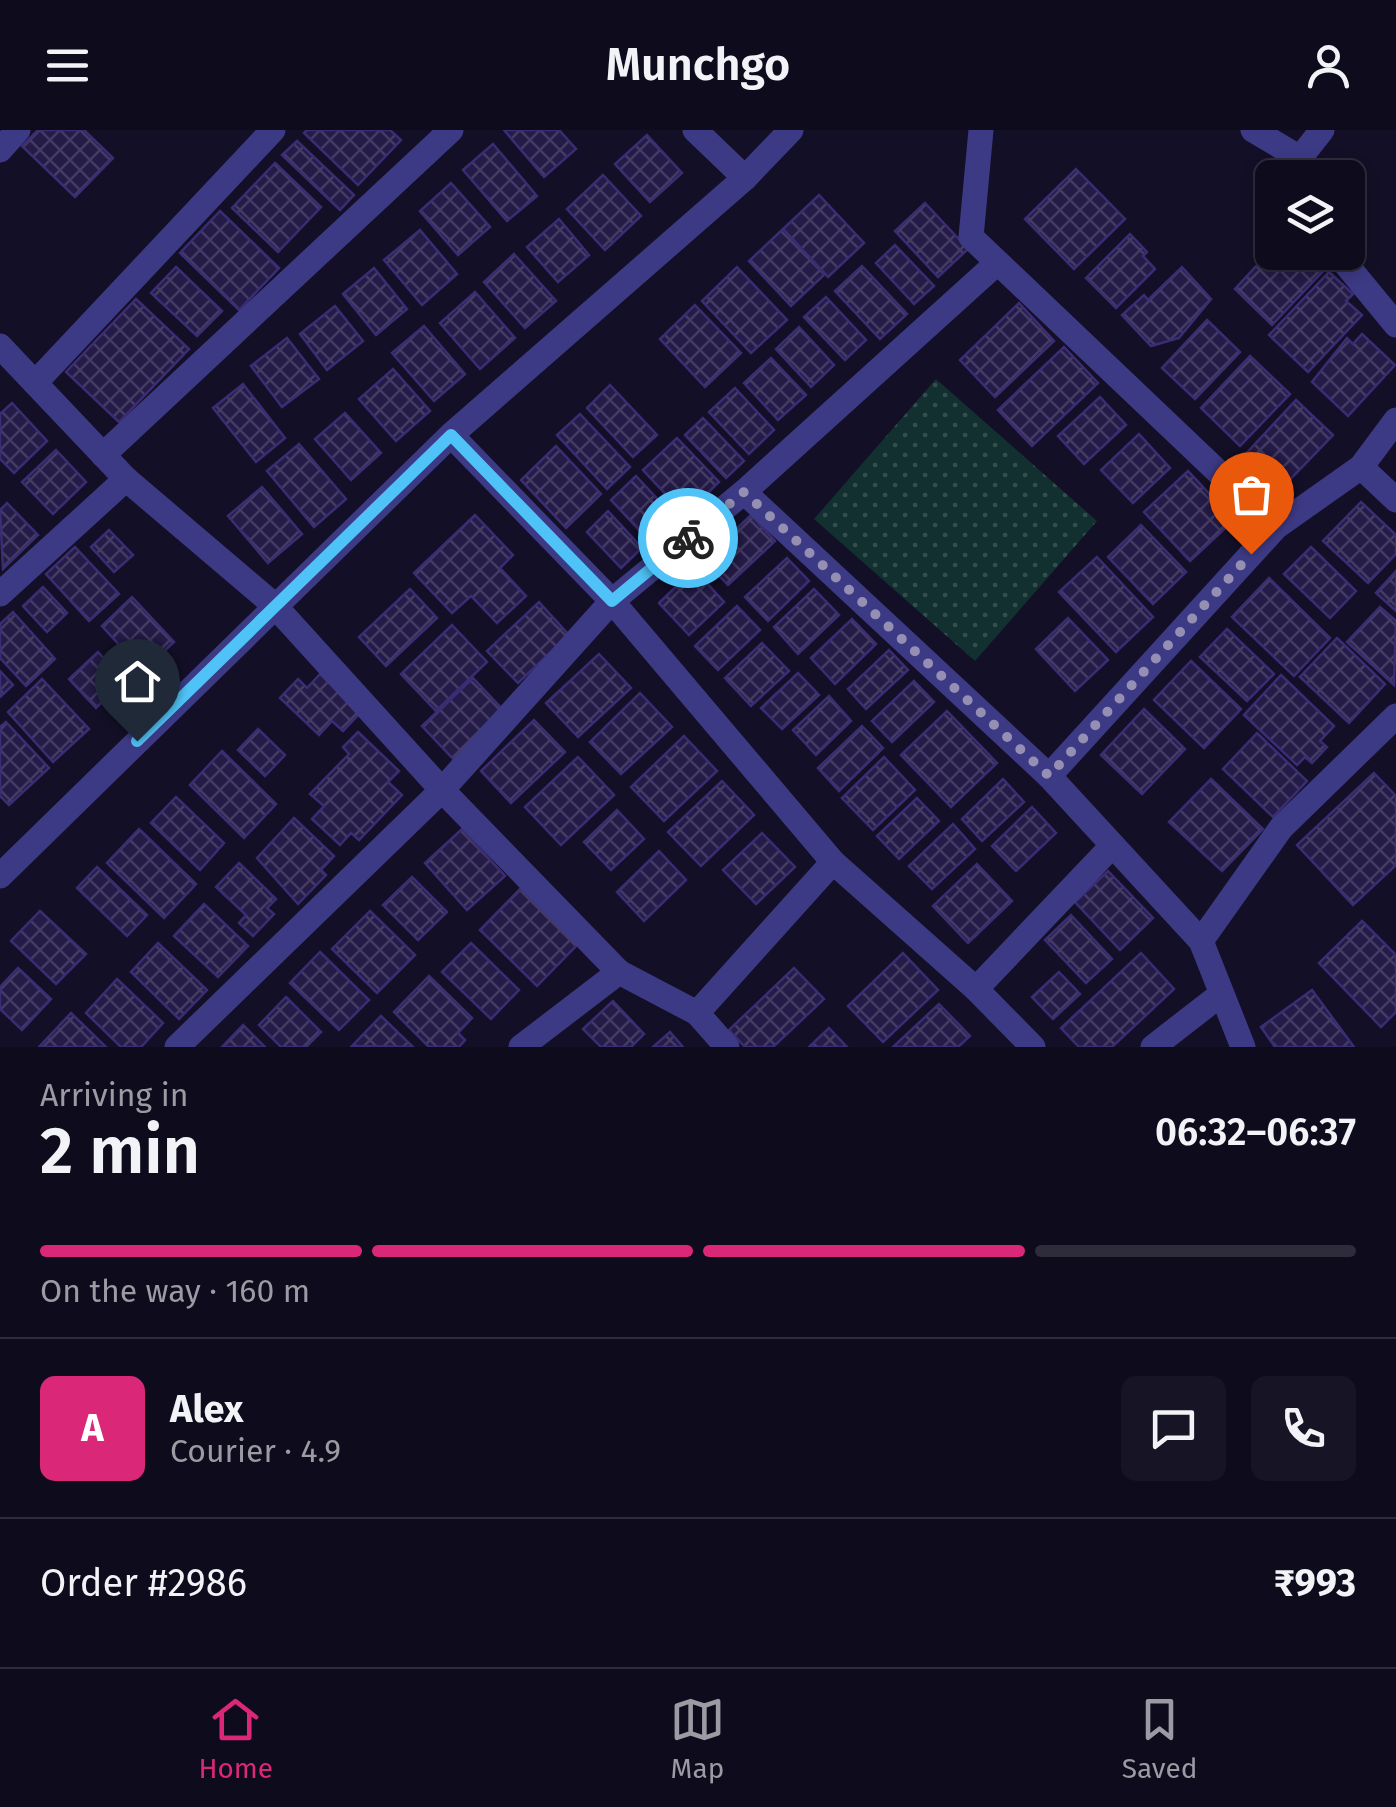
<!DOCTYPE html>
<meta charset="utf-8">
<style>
:root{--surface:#0e0b1c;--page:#171425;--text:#f1f3f6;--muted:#9b9ba3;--line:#2e2b3b;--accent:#db2777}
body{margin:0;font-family:"Fira Sans",sans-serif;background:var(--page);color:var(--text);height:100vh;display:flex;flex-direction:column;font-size:38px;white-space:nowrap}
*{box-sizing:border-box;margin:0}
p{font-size:32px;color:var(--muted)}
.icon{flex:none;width:55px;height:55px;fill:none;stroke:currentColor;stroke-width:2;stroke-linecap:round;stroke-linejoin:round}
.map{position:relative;height:917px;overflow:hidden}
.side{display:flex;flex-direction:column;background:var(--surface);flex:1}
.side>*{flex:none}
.fabs{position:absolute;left:1255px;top:30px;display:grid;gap:20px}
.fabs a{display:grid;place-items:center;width:110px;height:110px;border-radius:15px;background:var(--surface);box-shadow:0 5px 15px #0003,0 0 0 2px var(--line);font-size:50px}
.pin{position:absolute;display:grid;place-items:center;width:85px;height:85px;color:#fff;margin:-102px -42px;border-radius:50% 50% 50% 0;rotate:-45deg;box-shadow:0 0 10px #0007}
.pin .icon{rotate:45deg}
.courier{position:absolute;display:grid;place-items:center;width:100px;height:100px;margin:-50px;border:8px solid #4fc3f7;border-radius:50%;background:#fff;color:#222;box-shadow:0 2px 12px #0007}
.summary em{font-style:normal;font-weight:600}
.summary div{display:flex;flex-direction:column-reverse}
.summary{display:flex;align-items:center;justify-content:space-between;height:170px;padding:0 40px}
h1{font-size:65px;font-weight:600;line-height:75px}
.bar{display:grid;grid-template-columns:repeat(4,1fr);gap:15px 10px;align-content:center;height:120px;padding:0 40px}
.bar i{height:12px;border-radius:8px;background:var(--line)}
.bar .current{background:var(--accent)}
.bar p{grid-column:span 4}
.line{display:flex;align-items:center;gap:25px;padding:0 40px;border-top:2px solid var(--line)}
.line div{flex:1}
.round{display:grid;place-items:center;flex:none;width:105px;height:105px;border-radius:15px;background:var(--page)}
header{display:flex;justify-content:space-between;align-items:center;height:130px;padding:0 40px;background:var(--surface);font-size:45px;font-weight:600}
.tabs{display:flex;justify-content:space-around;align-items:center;height:140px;border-top:2px solid var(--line);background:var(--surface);font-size:28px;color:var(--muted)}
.tabs a{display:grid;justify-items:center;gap:5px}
.tabs .current{color:var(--accent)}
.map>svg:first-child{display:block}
.park{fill:url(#park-dots)}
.building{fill:url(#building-cross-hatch);stroke:#3b2d73;stroke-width:2.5}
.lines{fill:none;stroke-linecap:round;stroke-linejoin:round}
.minor{stroke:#3d3a85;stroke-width:25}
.tertiary{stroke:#3d3a85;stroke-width:25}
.done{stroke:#948fb3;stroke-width:10;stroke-dasharray:0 18}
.route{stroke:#4fc3f7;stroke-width:12}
</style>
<header><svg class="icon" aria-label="menu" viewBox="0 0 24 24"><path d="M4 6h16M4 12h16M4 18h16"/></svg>Munchgo<svg class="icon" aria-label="person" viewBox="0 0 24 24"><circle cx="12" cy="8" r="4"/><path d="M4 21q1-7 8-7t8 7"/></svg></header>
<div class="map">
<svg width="1396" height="917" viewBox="0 0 1396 917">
<defs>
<pattern id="park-dots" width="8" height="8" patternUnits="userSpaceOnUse" patternTransform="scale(2.5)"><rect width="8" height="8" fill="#12302f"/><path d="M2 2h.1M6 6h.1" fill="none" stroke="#344d4e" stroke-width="1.8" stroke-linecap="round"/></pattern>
<pattern id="building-cross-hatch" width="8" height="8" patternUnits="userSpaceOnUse" patternTransform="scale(2.5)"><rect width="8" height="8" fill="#241b47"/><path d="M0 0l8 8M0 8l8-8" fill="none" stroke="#433b63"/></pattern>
</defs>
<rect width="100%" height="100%" fill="#130f26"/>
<!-- park -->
<path class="park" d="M936 249 1097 391 975 531 814 389Z"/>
<!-- building -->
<g class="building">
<path d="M38 0H84L113 28 75 67 22 16Z"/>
<path d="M307 0H390L401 10 358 55 304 3Z"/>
<path d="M504 0H559L576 19 544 47Z"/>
<path d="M647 5 682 43 650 72 615 34Z"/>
<path d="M297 11 354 65 340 80 282 25Z"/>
<path d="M493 14 537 66 507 91 463 40Z"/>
<path d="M275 33 321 77 278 122 232 78Z"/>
<path d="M1076 39 1125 89 1074 139 1025 89Z"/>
<path d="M603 45 641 86 605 120 567 79Z"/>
<path d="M451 53 490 97 458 125 420 81Z"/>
<path d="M819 65 864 113 828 147 783 99Z"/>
<path d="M925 73 968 119 938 147 895 101Z"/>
<path d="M220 81 279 138 239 180 180 123Z"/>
<path d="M559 89 589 125 558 152 527 117Z"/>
<path d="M783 99 825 144 791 176 749 131Z"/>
<path d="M420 100 457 144 422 175 384 130Z"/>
<path d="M1130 104 1147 122 1143 126 1155 139 1116 178 1086 148Z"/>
<path d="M895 115 934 156 914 174 876 133Z"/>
<path d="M1272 119 1307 122 1325 139 1272 195 1235 159Z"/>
<path d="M514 124 556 171 525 198 484 152Z"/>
<path d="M862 136 907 184 880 209 835 161Z"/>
<path d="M176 137 222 181 197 206 151 163Z"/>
<path d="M737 137 787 190 751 223 702 171Z"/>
<path d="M1182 137 1211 169 1179 208 1151 216 1122 185 1144 165 1148 170Z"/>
<path d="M374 138 407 179 376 205 343 164Z"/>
<path d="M1329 142 1353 164 1346 171 1362 185 1308 242 1269 205Z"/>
<path d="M475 162 515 208 480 239 440 193Z"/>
<path d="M826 167 866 210 845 230 804 187Z"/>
<path d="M136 169 189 219 119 292 66 242Z"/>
<path d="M1019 173 1054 211 995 267 960 230Z"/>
<path d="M695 175 741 223 705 257 660 209Z"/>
<path d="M335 176 363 211 327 240 300 204Z"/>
<path d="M1207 190 1240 222 1195 269 1162 238Z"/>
<path d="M424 196 465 244 434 271 392 223Z"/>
<path d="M799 197 834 235 811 257 776 219Z"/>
<path d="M1362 204 1395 235 1348 286 1312 252 1347 208 1353 214Z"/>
<path d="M287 208 319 249 282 277 251 236Z"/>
<path d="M1064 217 1098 253 1032 316 998 280Z"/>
<path d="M1250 226 1290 264 1240 316 1201 278Z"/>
<path d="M771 228 806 265 778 290 744 253Z"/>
<path d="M393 239 430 281 396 311 359 269Z"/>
<path d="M243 254 285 308 256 332 213 278Z"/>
<path d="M610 255 657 305 633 327 587 278Z"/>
<path d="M735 258 774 300 749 324 709 282Z"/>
<path d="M1100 267 1126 295 1084 334 1058 306Z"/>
<path d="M1296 270 1333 305 1278 362 1242 328Z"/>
<path d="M12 273 47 311 14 343 0 329V284Z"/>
<path d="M345 283 381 323 351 350 315 309Z"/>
<path d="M580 284 630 337 607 359 557 305Z"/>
<path d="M703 288 744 331 726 348 685 305Z"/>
<path d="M1139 304 1170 338 1133 373 1101 340Z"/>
<path d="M677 308 719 352 685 385 643 340Z"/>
<path d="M299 314 346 369 314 397 267 341Z"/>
<path d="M556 316 601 364 566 398 521 350Z"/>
<path d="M56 320 86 352 53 384 22 352Z"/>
<path d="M1188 341 1234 390 1190 431 1144 382Z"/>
<path d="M636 346 679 392 654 416 611 370Z"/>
<path d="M262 357 302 404 268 433 228 386Z"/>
<path d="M1361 372 1396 405V424L1368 453 1323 411Z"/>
<path d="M7 373 38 405 3 439 0 380Z"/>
<path d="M608 381 642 418 621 438 587 402Z"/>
<path d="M475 385 513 425 500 438 526 466 497 493 471 466 452 483 414 443Z"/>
<path d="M751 385 775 411 728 455 704 430Z"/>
<path d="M1141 395 1186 442 1153 474 1108 427Z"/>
<path d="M109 400 133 425 114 442 91 417Z"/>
<path d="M75 417 119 464 89 491 46 444Z"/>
<path d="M1311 417 1356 461 1330 488 1284 444Z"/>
<path d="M1097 427 1153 487 1116 522 1059 462Z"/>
<path d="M787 428 809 451 768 491 745 467Z"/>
<path d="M694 439 724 472 689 505 659 473Z"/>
<path d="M1396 441V481L1376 463Z"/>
<path d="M1269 448 1330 508 1294 546 1232 487Z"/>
<path d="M43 457 67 483 47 502 23 476Z"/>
<path d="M410 459 437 488 386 536 359 507Z"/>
<path d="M814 459 839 485 798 524 774 497Z"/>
<path d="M132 467 174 512 143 541 102 496Z"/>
<path d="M539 472 569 505 518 553 487 521Z"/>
<path d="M737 476 760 500 718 540 695 516Z"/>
<path d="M1380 477 1396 491 1394 555 1347 512Z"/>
<path d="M13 482 55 529 26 556 0 528V494Z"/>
<path d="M1068 488 1108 530 1075 561 1036 519Z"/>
<path d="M852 489 876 514 835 554 811 528Z"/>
<path d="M452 495 487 532 436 581 401 544Z"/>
<path d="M1227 499 1274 544 1247 571 1200 527Z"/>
<path d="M1337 508 1385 554 1349 593 1300 547Z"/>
<path d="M762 513 789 541 751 576 725 548Z"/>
<path d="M889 520 908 540 866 579 848 559Z"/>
<path d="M98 522 124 550 96 578 69 549Z"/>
<path d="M599 524 631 558 578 607 546 573Z"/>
<path d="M1191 531 1241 579 1204 618 1154 570Z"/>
<path d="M0 541 13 555 0 567Z"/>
<path d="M798 543 819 565 782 599 761 578Z"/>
<path d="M320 544 360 583 343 601 332 591 319 605 280 568 298 549 307 558Z"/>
<path d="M1281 545 1334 596 1320 611 1327 617 1312 633 1305 627 1297 635 1244 585Z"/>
<path d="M473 548 507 584 456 632 422 596Z"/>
<path d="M42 549 89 599 53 632 8 582Z"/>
<path d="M914 551 934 572 892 612 872 591Z"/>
<path d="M640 563 672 597 621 644 590 612Z"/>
<path d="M829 566 851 591 816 625 793 600Z"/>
<path d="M1144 579 1185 619 1142 664 1101 625Z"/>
<path d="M947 581 997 633 951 677 901 625Z"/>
<path d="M534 590 565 622 511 673 481 641Z"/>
<path d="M6 592 49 638 9 675 0 666V597Z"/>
<path d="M862 596 883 618 839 661 818 638Z"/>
<path d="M258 599 285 625 265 646 238 620Z"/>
<path d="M358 602 399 641 388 652 402 665 359 710 351 703 340 715 312 689 324 676 310 664 349 624 343 617Z"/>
<path d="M1257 603 1307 651 1273 687 1223 639Z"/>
<path d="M684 606 717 641 664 691 631 657Z"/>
<path d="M222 621 276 674 244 708 190 655Z"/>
<path d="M578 627 614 665 561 715 525 677Z"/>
<path d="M884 627 915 660 873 700 842 668Z"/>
<path d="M1374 643 1396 666V735L1353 775 1297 715Z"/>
<path d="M1003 649 1024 672 982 711 962 689Z"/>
<path d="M1211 649 1263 699 1222 741 1169 692Z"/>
<path d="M722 651 754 685 701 736 668 702Z"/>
<path d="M176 667 224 713 200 740 151 693Z"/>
<path d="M917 668 939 691 899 729 877 706Z"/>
<path d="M1032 677 1056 703 1016 741 992 716Z"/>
<path d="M617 680 644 709 611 740 584 712Z"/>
<path d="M294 688 334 726 321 740 326 745 298 774 257 728Z"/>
<path d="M953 694 975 719 932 759 909 736Z"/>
<path d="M139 699 196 754 164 788 107 733Z"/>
<path d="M462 699 505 746 467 780 425 733Z"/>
<path d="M762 703 795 737 756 774 723 740Z"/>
<path d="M659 721 686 750 644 791 617 762Z"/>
<path d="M239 733 276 769 267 778 274 784 253 806 239 793 246 785 216 757Z"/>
<path d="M977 734 1012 771 968 813 933 776Z"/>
<path d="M97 737 147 785 127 806 77 758Z"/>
<path d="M1108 741 1153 788 1120 820 1075 772Z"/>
<path d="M412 747 447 782 418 810 383 775Z"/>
<path d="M521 758 578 814 537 856 480 800Z"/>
<path d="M204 774 248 816 218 847 174 806Z"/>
<path d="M40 781 86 824 56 854 11 811Z"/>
<path d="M370 781 415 825 377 863 332 819Z"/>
<path d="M1071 785 1112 829 1086 853 1045 810Z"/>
<path d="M1362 791 1396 825V882L1381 897 1319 833Z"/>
<path d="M158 813 207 860 179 889 131 842Z"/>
<path d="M471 813 519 860 491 889 442 842Z"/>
<path d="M320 822 369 870 339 900 290 853Z"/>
<path d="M903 823 938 860 883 912 848 876Z"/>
<path d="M1141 823 1174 859 1112 917H1079L1061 898Z"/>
<path d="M18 838 51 869 22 900 0 879V857Z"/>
<path d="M794 838 824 869 773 917H745L729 900Z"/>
<path d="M1059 842 1080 864 1053 889 1032 867Z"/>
<path d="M429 846 472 888 458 903 465 910 459 917H429L394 882Z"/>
<path d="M117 849 163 893 141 917H121L86 883Z"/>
<path d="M1312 860 1354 917H1275L1261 897Z"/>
<path d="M286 867 321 902 306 917H281L259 895Z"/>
<path d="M613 871 644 904 631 917H601L583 899Z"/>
<path d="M939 874 970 906 958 917H893Z"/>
<path d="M71 883 106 917H39Z"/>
<path d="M381 886 413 917 352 916Z"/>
<path d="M243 895 265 917H222Z"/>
<path d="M829 898 847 917H809Z"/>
<path d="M670 902 683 917H653Z"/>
</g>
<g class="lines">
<!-- minor -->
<g class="minor">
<path d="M695 0 745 48"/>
<path d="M981 0 971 107 1276 397"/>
<path d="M1253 0 1300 28"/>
<path d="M0 20 18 0"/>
<path d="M1301 48 1300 28 1322 0"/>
<path d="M1336 122 1396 195"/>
<path d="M0 216 126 349 274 475 442 660 177 917"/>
<path d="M35 253 273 0"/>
<path d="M451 305 612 471 744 362 1049 646 1276 397 1361 337 1396 290"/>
<path d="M103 325 451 0"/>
<path d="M1361 337 1396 370"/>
<path d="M744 362 997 133"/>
<path d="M0 464 126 349"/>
<path d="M1049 646 1201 811 1243 917"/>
<path d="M1201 811 1281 698 1396 586"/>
<path d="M619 842 697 883"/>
<path d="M976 859 1033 917"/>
<path d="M521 917 619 842 442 660 612 471 833 732"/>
<path d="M727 917 697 883 833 732 976 859 1112 716"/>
<path d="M1153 917 1220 865"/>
</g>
<!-- tertiary -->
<path class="tertiary" d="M0 746 451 305 745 48 791 0"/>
</g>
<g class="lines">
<!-- done -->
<path class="done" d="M688 408 744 362 1049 646 1251 424"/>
<!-- route -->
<path class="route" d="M137 611 451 305 612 471 688 408"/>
</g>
</svg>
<div class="fabs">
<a><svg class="icon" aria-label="layers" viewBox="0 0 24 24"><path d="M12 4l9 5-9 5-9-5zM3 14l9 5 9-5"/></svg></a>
</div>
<div class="pin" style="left:1251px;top:424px;background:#ea580c"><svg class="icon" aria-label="bag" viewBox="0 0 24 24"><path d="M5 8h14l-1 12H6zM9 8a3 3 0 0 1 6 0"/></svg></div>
<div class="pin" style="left:137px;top:611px;background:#1f2937"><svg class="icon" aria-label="home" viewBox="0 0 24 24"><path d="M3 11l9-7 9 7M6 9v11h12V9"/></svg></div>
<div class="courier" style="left:688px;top:408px"><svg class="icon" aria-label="bike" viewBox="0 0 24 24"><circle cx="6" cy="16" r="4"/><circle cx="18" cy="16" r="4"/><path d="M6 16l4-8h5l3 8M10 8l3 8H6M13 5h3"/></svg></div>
</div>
<section class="side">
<div class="summary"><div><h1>2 min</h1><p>Arriving in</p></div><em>06:32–06:37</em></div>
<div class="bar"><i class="current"></i><i class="current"></i><i class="current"></i><i></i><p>On the way · 160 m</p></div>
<div class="line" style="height:180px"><b class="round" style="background:var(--accent);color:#fff">A</b><div><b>Alex</b><p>Courier · 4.9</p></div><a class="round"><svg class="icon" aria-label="chat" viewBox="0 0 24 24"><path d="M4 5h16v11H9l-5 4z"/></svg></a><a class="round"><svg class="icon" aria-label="phone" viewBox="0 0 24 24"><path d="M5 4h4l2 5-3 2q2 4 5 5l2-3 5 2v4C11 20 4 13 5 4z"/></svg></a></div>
<div class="line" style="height:130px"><div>Order #2986</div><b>₹993</b></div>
</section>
<nav class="tabs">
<a class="current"><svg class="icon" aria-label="home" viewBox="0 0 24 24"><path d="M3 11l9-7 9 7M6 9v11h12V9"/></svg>Home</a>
<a><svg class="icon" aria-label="map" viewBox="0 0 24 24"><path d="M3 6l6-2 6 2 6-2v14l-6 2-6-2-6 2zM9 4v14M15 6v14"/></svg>Map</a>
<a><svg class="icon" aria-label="saved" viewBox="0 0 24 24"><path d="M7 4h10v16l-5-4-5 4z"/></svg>Saved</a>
</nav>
